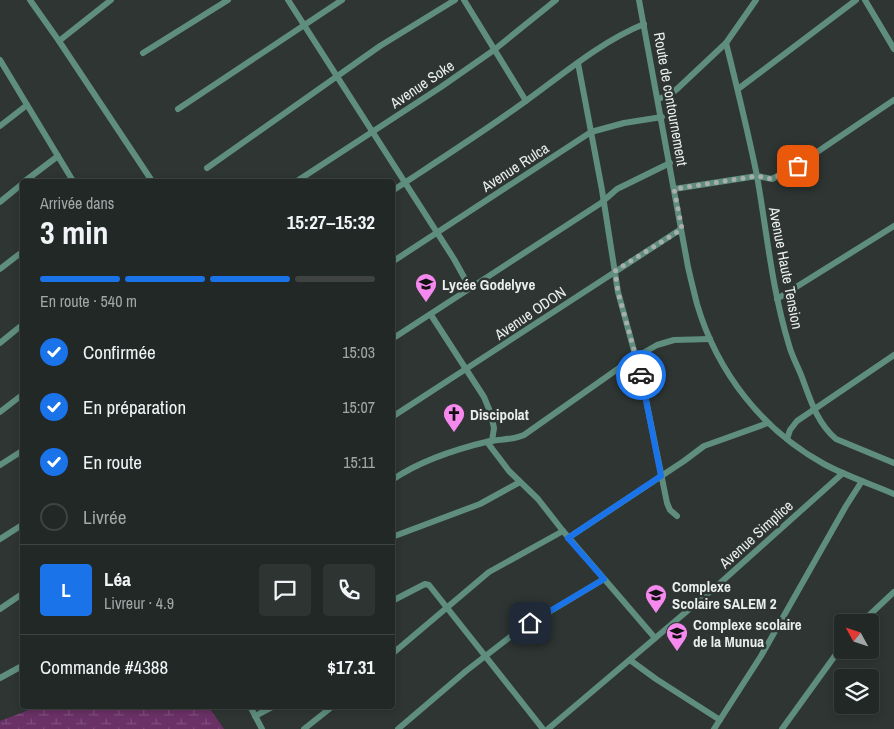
<!DOCTYPE html>
<html lang="fr">
<meta charset="utf-8">
<style>
:root{--surface:#222826;--page:#2e3432;--text:#f1f3f6;--muted:#a2a6a7;--line:#3f4443;--accent:#1a73e8}
body{margin:0;font-family:"Archivo Narrow",sans-serif;background:var(--page);color:var(--text);height:100vh;display:flex;flex-direction:column;font-size:19px;white-space:nowrap}
*{box-sizing:border-box;margin:0}
p{font-size:16px;color:var(--muted)}
.icon{flex:none;width:28px;height:28px;fill:none;stroke:currentColor;stroke-width:2;stroke-linecap:round;stroke-linejoin:round}
.map{position:relative;flex:1;overflow:hidden}
.side{position:absolute;left:20px;top:179px;width:375px;height:530px;display:flex;flex-direction:column;background:var(--surface);border-radius:5px;box-shadow:0 2px 8px #0003,0 0 0 1px var(--line)}
.side>*{flex:none}
.needle{width:32px;rotate:310deg}
.controls{position:absolute;left:834px;top:614px;display:grid;gap:10px}
.controls a{display:grid;place-items:center;width:45px;height:45px;border-radius:5px;background:var(--surface);box-shadow:0 2px 8px #0003,0 0 0 1px var(--line);font-size:25px}
.pin{position:absolute;display:grid;place-items:center;width:42px;height:42px;color:#fff;margin:-21px;border-radius:10px;box-shadow:0 2px 8px #0006}
.courier{position:absolute;display:grid;place-items:center;width:50px;height:50px;margin:-25px;border:4px solid #1a73e8;border-radius:50%;background:#fff;color:#222;box-shadow:0 1px 6px #0007}
.summary em{font-style:normal;font-weight:700}
.summary div{display:flex;flex-direction:column-reverse}
.summary{display:flex;align-items:center;justify-content:space-between;height:85px;padding:0 20px}
h1{font-size:32px;font-weight:700;line-height:38px}
.bar{display:grid;grid-template-columns:repeat(4,1fr);gap:8px 5px;align-content:center;height:60px;padding:0 20px}
.bar i{height:6px;border-radius:4px;background:var(--line)}
.bar .selected{background:var(--accent)}
.bar p{grid-column:span 4}
.line{display:flex;align-items:center;gap:12px;padding:0 20px;border-top:1px solid var(--line)}
.line div{flex:1}
.round{display:grid;place-items:center;flex:none;width:52px;height:52px;border-radius:5px;background:var(--page)}
ol{padding:0 20px;list-style:none}
li{display:flex;align-items:center;gap:15px;height:55px}
li p{margin-inline-start:auto}
li .icon{padding:5px;border-radius:50%;background:var(--accent);color:#fff;stroke-width:4}
li:last-child{color:var(--muted)}
li i{width:28px;height:28px;border:2px solid var(--line);border-radius:50%}
.map>svg:first-child{display:block}
.wetland{fill:url(#wetland-marsh)}
.lines{fill:none;stroke-linecap:round;stroke-linejoin:round}
.minor{stroke:#5f8e7e;stroke-width:6}
.done{stroke:#a8aeac;stroke-width:5;stroke-dasharray:0 9}
.route{stroke:#1a73e8;stroke-width:6}
.labels{text-anchor:middle;dominant-baseline:central;stroke-width:5;stroke-linejoin:round;paint-order:stroke}
.street-label{font-size:15px;fill:#eaefed;stroke:#2e3532}
.poi-label{font-size:15px;font-weight:bold;fill:#eaefed;stroke:#2e3532;text-anchor:start}
</style>
<div class="map">
<svg width="894" height="729" viewBox="0 0 894 729">
<defs>
<pattern id="wetland-marsh" width="20" height="14" patternUnits="userSpaceOnUse" patternTransform="scale(1.25)"><rect width="20" height="14" fill="#6a3166"/><path d="M1 5h8M5 5V1M11 12h8M15 12V8" fill="none" stroke="#7f4f7c"/></pattern>
</defs>
<rect width="100%" height="100%" fill="#2e3532"/>
<!-- wetland -->
<path class="wetland" d="M39 706H208L224 729H0V721Z"/>
<g class="lines">
<!-- minor -->
<g class="minor">
<path d="M30 0 59 41 152 181"/>
<path d="M288 0 454 259 470 288"/>
<path d="M464 0 526 101"/>
<path d="M639 0 688 267C691 280 694 292 697 304 717 372 762 430 824 464 846 476 871 484 894 494"/>
<path d="M865 0 894 49"/>
<path d="M59 41 111 0"/>
<path d="M726 43C737 87 748 132 757 176 767 233 772 290 789 345 792 357 799 368 803 380 811 402 818 424 836 439L894 463"/>
<path d="M143 53 228 0"/>
<path d="M0 60 73 181"/>
<path d="M578 63 602 190 618 292 642 380 667 503 670 510 677 516"/>
<path d="M738 89 856 0"/>
<path d="M658 99 669 95 677 89 726 43 756 0"/>
<path d="M178 109 342 0"/>
<path d="M0 126 27 105"/>
<path d="M207 168 380 46 455 0"/>
<path d="M25 181 58 156"/>
<path d="M297 181 441 87 494 50 556 0"/>
<path d="M674 189 757 176 772 179 798 165 894 100"/>
<path d="M392 191C436 162 480 134 523 103 562 75 600 42 644 24"/>
<path d="M0 202 22 184"/>
<path d="M392 262 591 132 624 123 662 117"/>
<path d="M0 269 22 252"/>
<path d="M777 299 894 226"/>
<path d="M431 315 484 397 491 414 494 428 492 441"/>
<path d="M392 339 601 203 617 189 670 163"/>
<path d="M0 343 22 325"/>
<path d="M0 412 22 395"/>
<path d="M392 417 681 229"/>
<path d="M787 439 790 430 797 421 894 355"/>
<path d="M487 442 509 471 538 499 563 531 655 638"/>
<path d="M0 465 22 451"/>
<path d="M392 480C421 460 456 449 490 441 501 439 513 440 524 435L629 361 657 345 674 340 710 339"/>
<path d="M392 537 480 504 520 482"/>
<path d="M568 538 684 461 704 446 768 423"/>
<path d="M0 539 22 525"/>
<path d="M392 601 425 584 429 585 543 729"/>
<path d="M0 609 22 594"/>
<path d="M862 622 894 592"/>
<path d="M392 654 489 572 563 531"/>
<path d="M630 660 656 679 720 720"/>
<path d="M0 678 22 666"/>
<path d="M250 706 262 729"/>
<path d="M255 716 274 706"/>
<path d="M304 729 333 706"/>
<path d="M398 729 466 671 519 630 604 579"/>
<path d="M548 729 719 584 843 473"/>
<path d="M714 729 761 656 846 506 862 481"/>
<path d="M782 729 842 646"/>
</g>
</g>
<g class="lines">
<!-- done -->
<path class="done" d="M641 375 618 292 615 271 682 229 674 189 757 176 772 179 798 166"/>
<!-- route -->
<path class="route" d="M530 623 604 579 568 538 661 476 641 375"/>
</g>
<!-- icons -->
<defs>
<g id="school-pin" transform="scale(1.125)"><path d="M0 17L-7.5 6A9.5 9.5 0 1 1 7.5 6Z" fill="#f689ee" stroke="#2e3532"/><path d="M0-5L7-2L0 1L-7-2ZM-4 1L0 2.5L4 1V4Q0 6-4 4Z" fill="#111"/></g>
<g id="church-pin" transform="scale(1.125)"><path d="M0 17L-7.5 6A9.5 9.5 0 1 1 7.5 6Z" fill="#f689ee" stroke="#2e3532"/><path d="M-1.2-6h2.4v3.5h3.3v2.4h-3.3V6h-2.4V-.1h-3.3v-2.4h3.3Z" fill="#111"/></g>
</defs>
<g fill-rule="evenodd">
<use href="#school-pin" x="426" y="284"/>
<use href="#church-pin" x="454" y="414"/>
<use href="#school-pin" x="656" y="595"/>
<use href="#school-pin" x="677" y="633"/>
</g>
<g class="labels">
<!-- street labels -->
<g class="street-label">
<text transform="translate(422 84) rotate(-34)">Avenue Soke</text>
<text transform="translate(671 99) rotate(80)">Route de contournement</text>
<text transform="translate(515 167) rotate(-33)">Avenue Rulca</text>
<text transform="translate(786 268) rotate(79)">Avenue Haute Tension</text>
<text transform="translate(530 313) rotate(-34)">Avenue ODON</text>
<text transform="translate(756 534) rotate(-42)">Avenue Simplice</text>
</g>
<!-- poi labels -->
<g class="poi-label">
<text x="442" y="284">Lycée Godelyve</text>
<text x="470" y="414">Discipolat</text>
<text x="672" y="586">Complexe<tspan x="672" dy="17">Scolaire SALEM 2</tspan></text>
<text x="693" y="624">Complexe scolaire<tspan x="693" dy="17">de la Munua</tspan></text>
</g>
</g>
</svg>
<div class="controls">
<a><svg class="needle" viewBox="-14 -14 28 28"><path d="M0-13l5 13h-10z" fill="#e53935"/><path d="M0 13l5-13h-10z" fill="#a2a6a7"/></svg></a>
<a><svg class="icon" aria-label="layers" viewBox="0 0 24 24"><path d="M12 4l9 5-9 5-9-5zM3 14l9 5 9-5"/></svg></a>
</div>
<div class="pin" style="left:798px;top:166px;background:#ea580c"><svg class="icon" aria-label="bag" viewBox="0 0 24 24"><path d="M5 8h14l-1 12H6zM9 8a3 3 0 0 1 6 0"/></svg></div>
<div class="pin" style="left:530px;top:623px;background:#1f2937"><svg class="icon" aria-label="home" viewBox="0 0 24 24"><path d="M3 11l9-7 9 7M6 9v11h12V9"/></svg></div>
<div class="courier" style="left:641px;top:375px"><svg class="icon" aria-label="car" viewBox="0 0 24 24"><path d="M5 17H2v-5l4-1 3-4h7l3 4 3 1v5h-3M9 17h6M6 11h13"/><circle cx="7" cy="17" r="2"/><circle cx="17" cy="17" r="2"/></svg></div>
<section class="side">
<div class="summary"><div><h1>3 min</h1><p>Arrivée dans</p></div><em>15:27–15:32</em></div>
<div class="bar"><i class="selected"></i><i class="selected"></i><i class="selected"></i><i></i><p>En route · 540 m</p></div>
<ol>
<li><svg class="icon" aria-label="check" viewBox="0 0 24 24"><path d="M5 12l5 5 9-10"/></svg>Confirmée<p>15:03</p></li>
<li><svg class="icon" aria-label="check" viewBox="0 0 24 24"><path d="M5 12l5 5 9-10"/></svg>En préparation<p>15:07</p></li>
<li><svg class="icon" aria-label="check" viewBox="0 0 24 24"><path d="M5 12l5 5 9-10"/></svg>En route<p>15:11</p></li>
<li><i></i>Livrée</li>
</ol>
<div class="line" style="height:90px"><b class="round" style="background:var(--accent);color:#fff">L</b><div><b>Léa</b><p>Livreur · 4.9</p></div><a class="round"><svg class="icon" aria-label="chat" viewBox="0 0 24 24"><path d="M4 5h16v11H9l-5 4z"/></svg></a><a class="round"><svg class="icon" aria-label="phone" viewBox="0 0 24 24"><path d="M5 4h4l2 5-3 2q2 4 5 5l2-3 5 2v4C11 20 4 13 5 4z"/></svg></a></div>
<div class="line" style="height:65px"><div>Commande #4388</div><b>$17.31</b></div>
</section>
</div>
